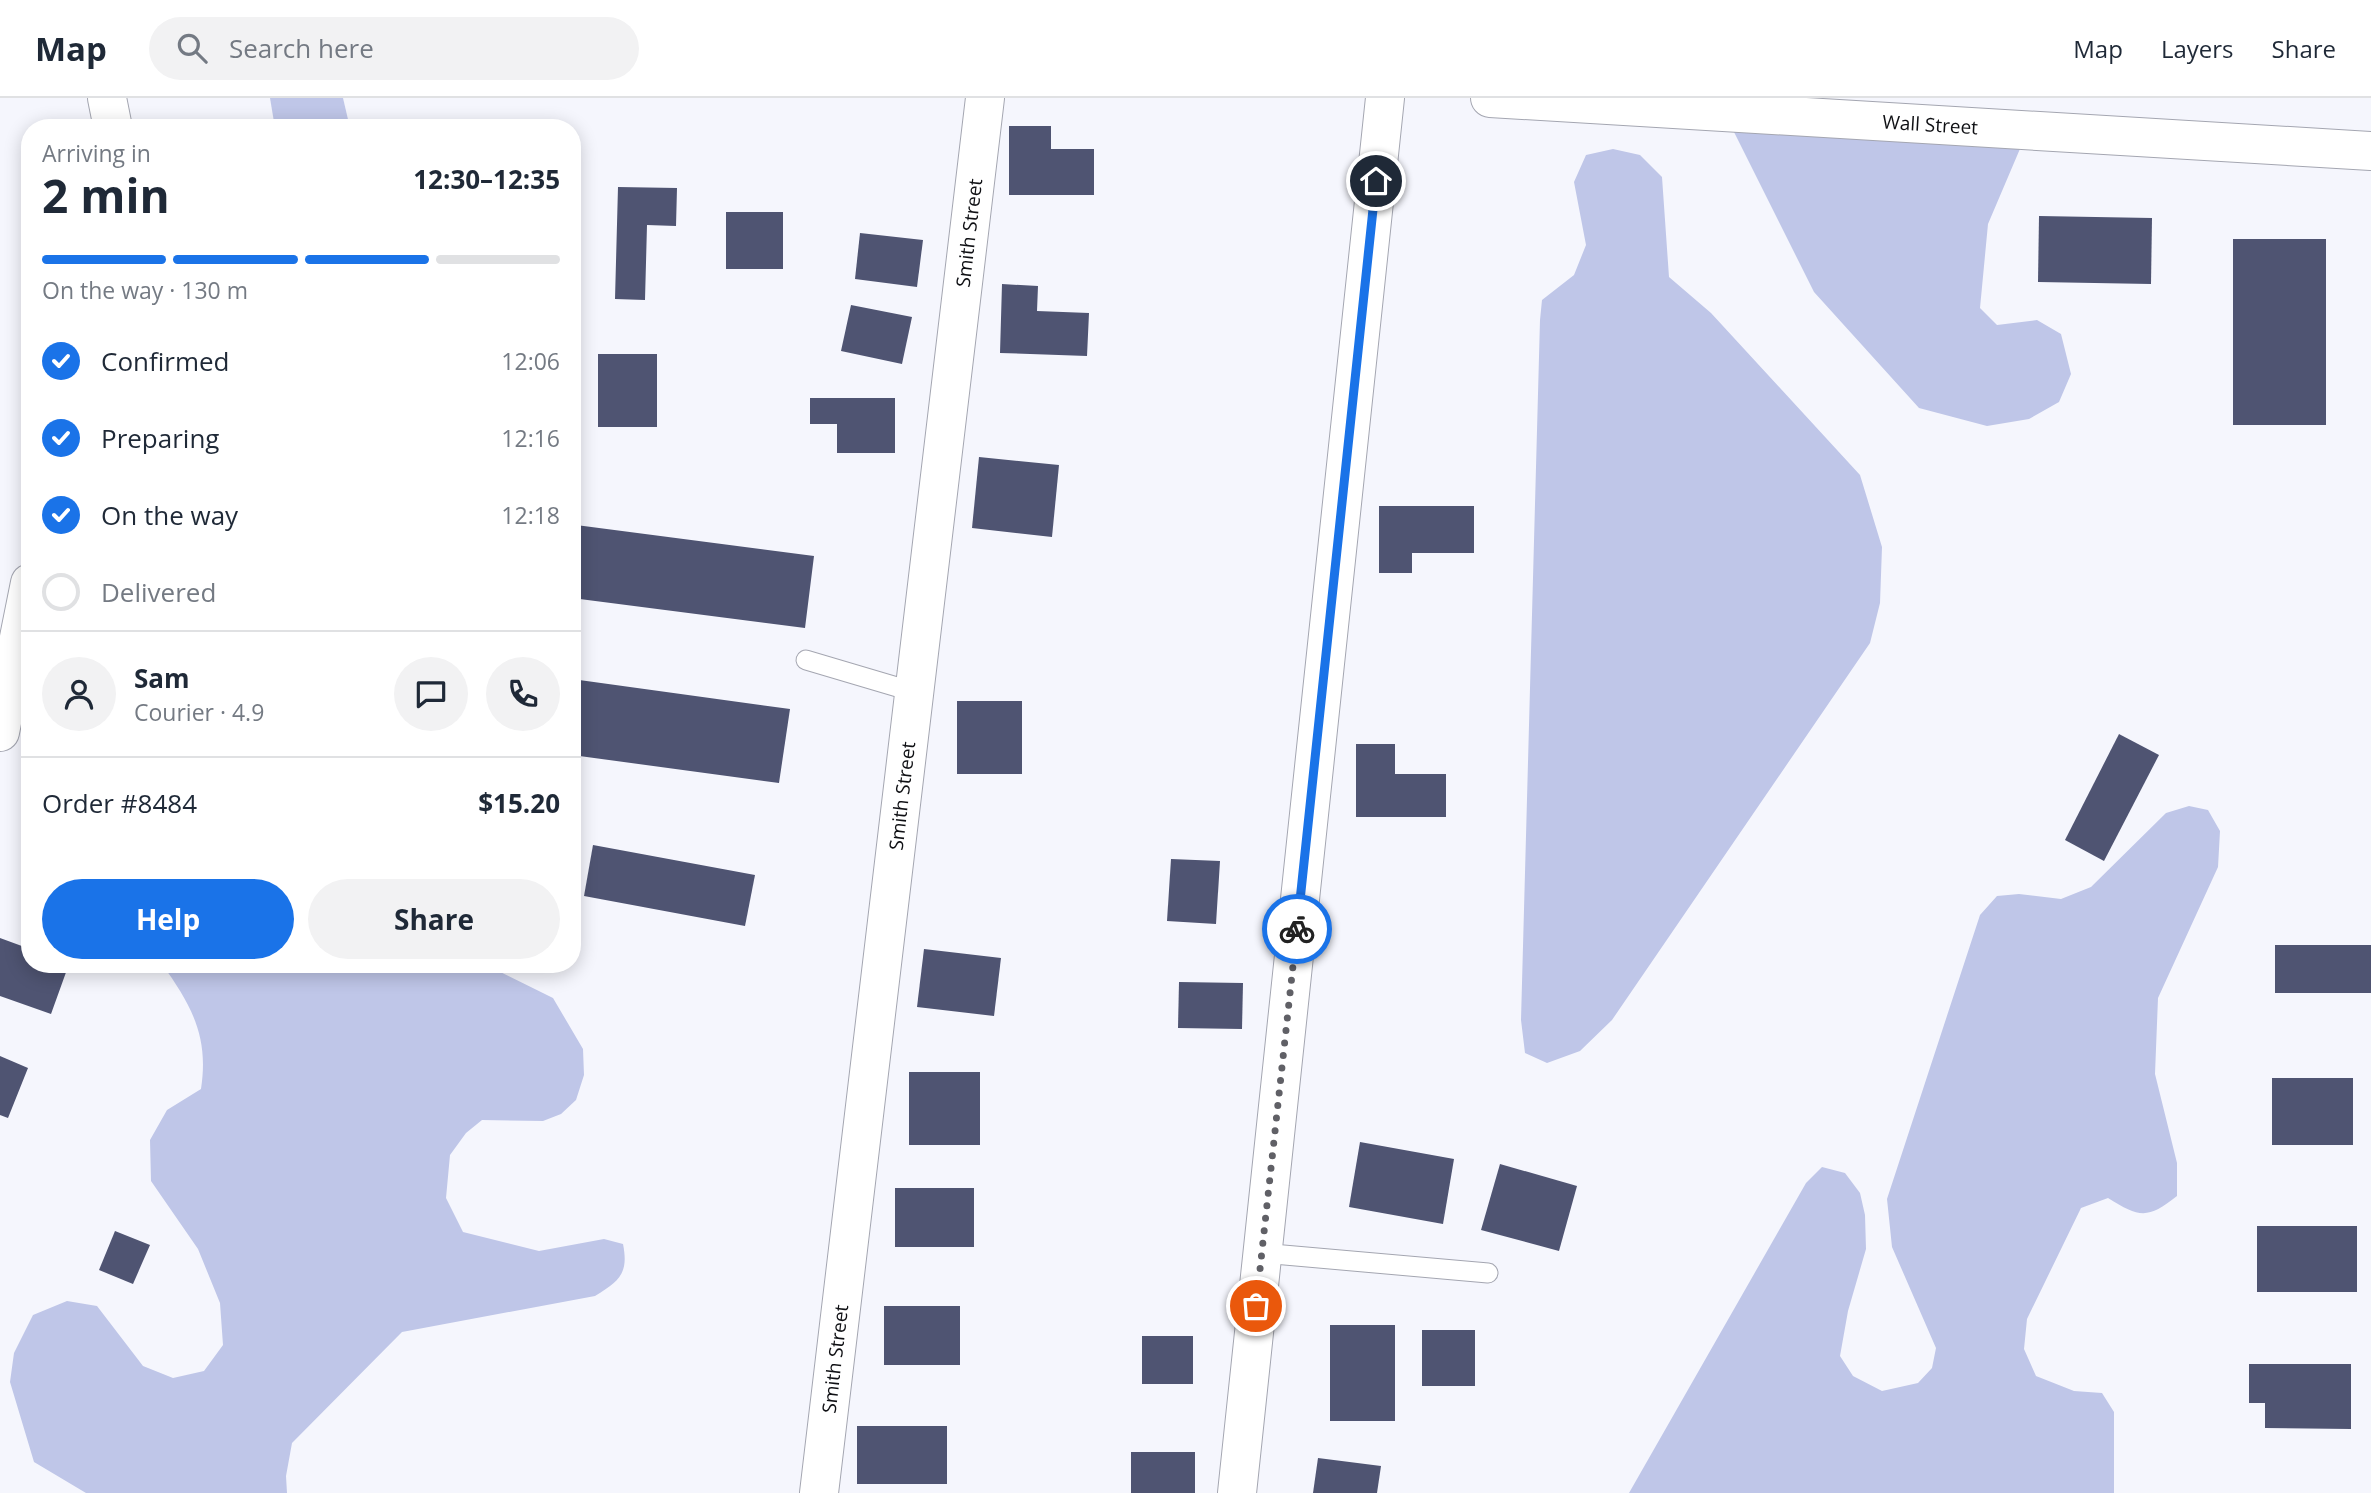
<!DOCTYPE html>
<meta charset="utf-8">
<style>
:root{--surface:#fff;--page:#f2f2f3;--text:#1f2937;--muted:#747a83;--line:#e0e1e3;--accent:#1a73e8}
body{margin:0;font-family:"Open Sans",sans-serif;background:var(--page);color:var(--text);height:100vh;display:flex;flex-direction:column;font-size:26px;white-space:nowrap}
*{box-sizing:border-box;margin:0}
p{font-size:23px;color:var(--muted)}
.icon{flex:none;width:38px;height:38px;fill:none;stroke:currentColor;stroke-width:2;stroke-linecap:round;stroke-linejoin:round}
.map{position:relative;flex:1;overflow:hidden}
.side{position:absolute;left:21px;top:21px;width:560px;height:854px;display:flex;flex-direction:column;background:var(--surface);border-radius:28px;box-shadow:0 4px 18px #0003}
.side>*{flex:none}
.pin{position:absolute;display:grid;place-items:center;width:60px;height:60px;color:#fff;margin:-30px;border:4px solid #fff;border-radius:50%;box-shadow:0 2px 7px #0007}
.courier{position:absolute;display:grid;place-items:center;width:70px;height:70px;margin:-35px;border:5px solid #1a73e8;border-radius:50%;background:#fff;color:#222;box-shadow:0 2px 9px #0007}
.overview em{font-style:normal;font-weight:700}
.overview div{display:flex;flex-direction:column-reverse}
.overview{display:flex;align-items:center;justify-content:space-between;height:119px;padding:0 21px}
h1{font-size:46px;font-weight:700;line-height:52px}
.bar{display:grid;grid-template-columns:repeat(4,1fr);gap:10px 7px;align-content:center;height:84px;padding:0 21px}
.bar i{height:9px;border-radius:5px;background:var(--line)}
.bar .on{background:var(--accent)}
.bar p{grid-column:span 4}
.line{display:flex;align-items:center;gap:18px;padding:0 21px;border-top:2px solid var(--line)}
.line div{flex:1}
.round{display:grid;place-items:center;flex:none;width:74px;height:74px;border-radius:37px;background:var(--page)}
ol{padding:0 21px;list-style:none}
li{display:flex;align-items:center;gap:21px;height:77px}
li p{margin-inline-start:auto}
li .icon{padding:7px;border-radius:50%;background:var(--accent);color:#fff;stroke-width:4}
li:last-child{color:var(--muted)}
li i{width:38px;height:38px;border:4px solid var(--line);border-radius:50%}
.cta{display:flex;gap:14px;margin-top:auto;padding:14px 21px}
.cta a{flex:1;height:80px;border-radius:42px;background:var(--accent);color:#fff;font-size:28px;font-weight:700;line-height:80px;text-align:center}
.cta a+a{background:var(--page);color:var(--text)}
header{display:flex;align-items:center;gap:42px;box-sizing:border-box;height:98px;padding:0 35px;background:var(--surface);border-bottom:2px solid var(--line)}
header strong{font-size:33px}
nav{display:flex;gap:38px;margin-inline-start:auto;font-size:24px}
.search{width:490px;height:63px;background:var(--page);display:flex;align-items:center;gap:18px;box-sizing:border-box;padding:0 24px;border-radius:38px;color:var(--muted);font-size:26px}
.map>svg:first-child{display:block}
.forest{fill:#bfc6e8}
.building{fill:#4f5472}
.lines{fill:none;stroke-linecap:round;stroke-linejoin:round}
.lane-casing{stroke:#a4a6b1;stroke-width:21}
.street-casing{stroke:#a4a6b1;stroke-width:40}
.lane{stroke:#fff;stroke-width:19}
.street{stroke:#fff;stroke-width:38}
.done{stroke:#606066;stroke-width:7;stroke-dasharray:0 12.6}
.route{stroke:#1a73e8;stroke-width:9}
.labels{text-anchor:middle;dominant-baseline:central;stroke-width:7;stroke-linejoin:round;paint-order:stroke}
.street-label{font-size:19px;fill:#0f1014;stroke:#fff}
</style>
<header>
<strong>Map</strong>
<div class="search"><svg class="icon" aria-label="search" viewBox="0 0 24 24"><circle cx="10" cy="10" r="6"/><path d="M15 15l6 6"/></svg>Search here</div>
<nav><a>Map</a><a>Layers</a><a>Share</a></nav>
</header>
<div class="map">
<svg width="2371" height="1395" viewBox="0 0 2371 1395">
<rect width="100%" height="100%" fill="#f5f6fd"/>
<!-- forest -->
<g class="forest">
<path d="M270 0H343L350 30H275Z"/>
<path d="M1628 0H1820L1824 21 2028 32 1988 126 1980 210 1997 227 2037 222 2061 236 2071 276 2059 304 2029 321 1987 328 1919 310 1814 194 1724 14Z"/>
<path d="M1613 51 1640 57 1662 79 1669 179 1711 215 1860 377 1882 449 1880 505 1870 545 1612 922 1580 953 1547 965 1525 955 1521 922 1540 222 1542 202 1574 177 1586 147 1574 84 1586 57Z"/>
<path d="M2189 708 2208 712 2220 733 2218 769 2158 900 2155 976 2177 1065V1098C2148 1121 2140 1120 2108 1100L2081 1110 2027 1221 2024 1251 2036 1278 2074 1293 2102 1295 2114 1314V1395H1629L1806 1085 1822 1069 1845 1075 1860 1095 1865 1117 1866 1151 1848 1213 1840 1258 1853 1278 1882 1293 1918 1285 1932 1270 1936 1250 1892 1149 1887 1101 1980 817 1997 798 2019 796 2061 801 2091 789 2166 715Z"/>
<path d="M162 866H484L553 900 583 951 584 977 576 1002 561 1016 543 1023 482 1022 466 1035 450 1057 446 1100 463 1134 539 1153 604 1141 623 1146C629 1176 619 1183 595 1198L402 1234 292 1345 286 1378 287 1395H86L34 1364 10 1284 14 1255 33 1217 67 1203 97 1208 143 1268 173 1280 204 1273 223 1247 220 1205 198 1151 151 1083 150 1042 167 1012 201 991C209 939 192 908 162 866Z"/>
</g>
<!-- building -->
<g class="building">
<path d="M1009 28H1051V51H1094V97H1009Z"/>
<path d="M618 89 677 90 676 128 647 127 645 202 615 201Z"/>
<rect x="726" y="114" width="57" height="57"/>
<path d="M2039 118 2152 120 2151 186 2038 184Z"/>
<path d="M860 135 923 142 917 189 855 181Z"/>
<rect x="2233" y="141" width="93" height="186"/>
<path d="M1002 186 1038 188 1037 213 1089 215 1087 258 1000 255Z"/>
<path d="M851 207 912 219 902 266 841 253Z"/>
<rect x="598" y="256" width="59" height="73"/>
<path d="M810 300H895V355H837V326H810Z"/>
<path d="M979 359 1059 367 1052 439 972 430Z"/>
<path d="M1379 408H1474V455H1412V475H1379Z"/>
<path d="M576 427 814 458 805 530 572 500Z"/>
<path d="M572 581 790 611 779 685 572 657Z"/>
<rect x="957" y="603" width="65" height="73"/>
<path d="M2119 636 2159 657 2104 763 2065 742Z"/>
<path d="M1356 646H1395V676H1446V719H1356Z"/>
<path d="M593 747 755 777 745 828 584 798Z"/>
<path d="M1171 761 1220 763 1216 826 1167 823Z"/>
<path d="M0 840 30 851V866H69L51 916 0 898Z"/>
<rect x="2275" y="847" width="96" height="48"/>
<path d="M924 851 1001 860 994 918 917 909Z"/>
<path d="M1179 884 1243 885 1242 931 1178 930Z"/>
<path d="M0 958 28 970 8 1020 0 1017Z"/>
<rect x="909" y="974" width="71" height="73"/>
<rect x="2272" y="980" width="81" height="67"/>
<path d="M1360 1044 1454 1061 1443 1126 1349 1109Z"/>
<path d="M1500 1066 1577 1088 1559 1153 1481 1132Z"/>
<rect x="895" y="1090" width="79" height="59"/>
<rect x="2257" y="1128" width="100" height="66"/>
<path d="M115 1133 150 1147 133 1186 99 1172Z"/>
<rect x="884" y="1208" width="76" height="59"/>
<rect x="1330" y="1227" width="65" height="96"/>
<rect x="1422" y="1232" width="53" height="56"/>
<rect x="1142" y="1238" width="51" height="48"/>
<path d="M2249 1266H2351V1331L2265 1330V1305H2249Z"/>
<rect x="857" y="1328" width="90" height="58"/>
<rect x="1131" y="1354" width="64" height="41"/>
<path d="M1318 1360 1381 1368 1377 1395H1313Z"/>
</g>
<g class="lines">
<!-- lane casing -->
<g class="lane-casing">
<g id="lane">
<path d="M806 562 914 594"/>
<path d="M1262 1155 1488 1175"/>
</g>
</g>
<!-- street casing -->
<g class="street-casing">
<g id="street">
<path d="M107 0 113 30"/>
<path id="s1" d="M1490 0 2371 53"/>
<path d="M0 634 30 485"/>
<path id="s2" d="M819 1395 985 0"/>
<path d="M1237 1395 1385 0"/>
</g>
</g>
<!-- lane -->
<use href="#lane" class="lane"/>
<!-- street -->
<use href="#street" class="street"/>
</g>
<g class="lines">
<!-- done -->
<path class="done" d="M1256 1208 1297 831"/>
<!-- route -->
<path class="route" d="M1297 831 1376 83"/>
</g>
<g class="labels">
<!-- street labels -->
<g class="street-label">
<text stroke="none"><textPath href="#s1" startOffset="441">Wall Street</textPath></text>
<text stroke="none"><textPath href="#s2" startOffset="1269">Smith Street</textPath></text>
<text stroke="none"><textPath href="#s2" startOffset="702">Smith Street</textPath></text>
<text stroke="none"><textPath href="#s2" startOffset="135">Smith Street</textPath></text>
</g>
</g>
</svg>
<div class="pin" style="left:1256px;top:1208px;background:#ea580c"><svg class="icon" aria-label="bag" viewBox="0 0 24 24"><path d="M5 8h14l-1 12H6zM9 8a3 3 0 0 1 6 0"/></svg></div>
<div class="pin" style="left:1376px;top:83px;background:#1f2937"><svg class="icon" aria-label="home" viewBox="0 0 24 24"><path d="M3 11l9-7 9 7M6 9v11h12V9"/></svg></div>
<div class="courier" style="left:1297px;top:831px"><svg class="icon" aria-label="bike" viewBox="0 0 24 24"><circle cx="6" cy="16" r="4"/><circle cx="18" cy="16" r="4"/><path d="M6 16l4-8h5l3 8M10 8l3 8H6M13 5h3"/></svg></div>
<section class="side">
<div class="overview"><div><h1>2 min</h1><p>Arriving in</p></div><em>12:30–12:35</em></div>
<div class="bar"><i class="on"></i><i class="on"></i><i class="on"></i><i></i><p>On the way · 130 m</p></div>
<ol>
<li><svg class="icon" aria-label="check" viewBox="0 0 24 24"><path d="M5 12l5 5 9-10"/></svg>Confirmed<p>12:06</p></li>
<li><svg class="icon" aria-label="check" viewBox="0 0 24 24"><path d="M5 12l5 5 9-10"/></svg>Preparing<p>12:16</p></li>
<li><svg class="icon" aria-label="check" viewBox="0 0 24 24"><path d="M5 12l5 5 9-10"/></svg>On the way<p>12:18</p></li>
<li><i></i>Delivered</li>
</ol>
<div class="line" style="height:126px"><a class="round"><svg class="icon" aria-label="person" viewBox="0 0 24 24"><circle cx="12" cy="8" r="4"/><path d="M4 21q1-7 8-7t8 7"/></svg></a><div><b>Sam</b><p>Courier · 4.9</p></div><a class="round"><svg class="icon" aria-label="chat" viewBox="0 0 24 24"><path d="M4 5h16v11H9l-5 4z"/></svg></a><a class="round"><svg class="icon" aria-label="phone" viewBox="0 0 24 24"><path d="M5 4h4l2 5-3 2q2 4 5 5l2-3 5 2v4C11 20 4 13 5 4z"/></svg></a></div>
<div class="line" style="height:91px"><div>Order #8484</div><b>$15.20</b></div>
<div class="cta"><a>Help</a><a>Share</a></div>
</section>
</div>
